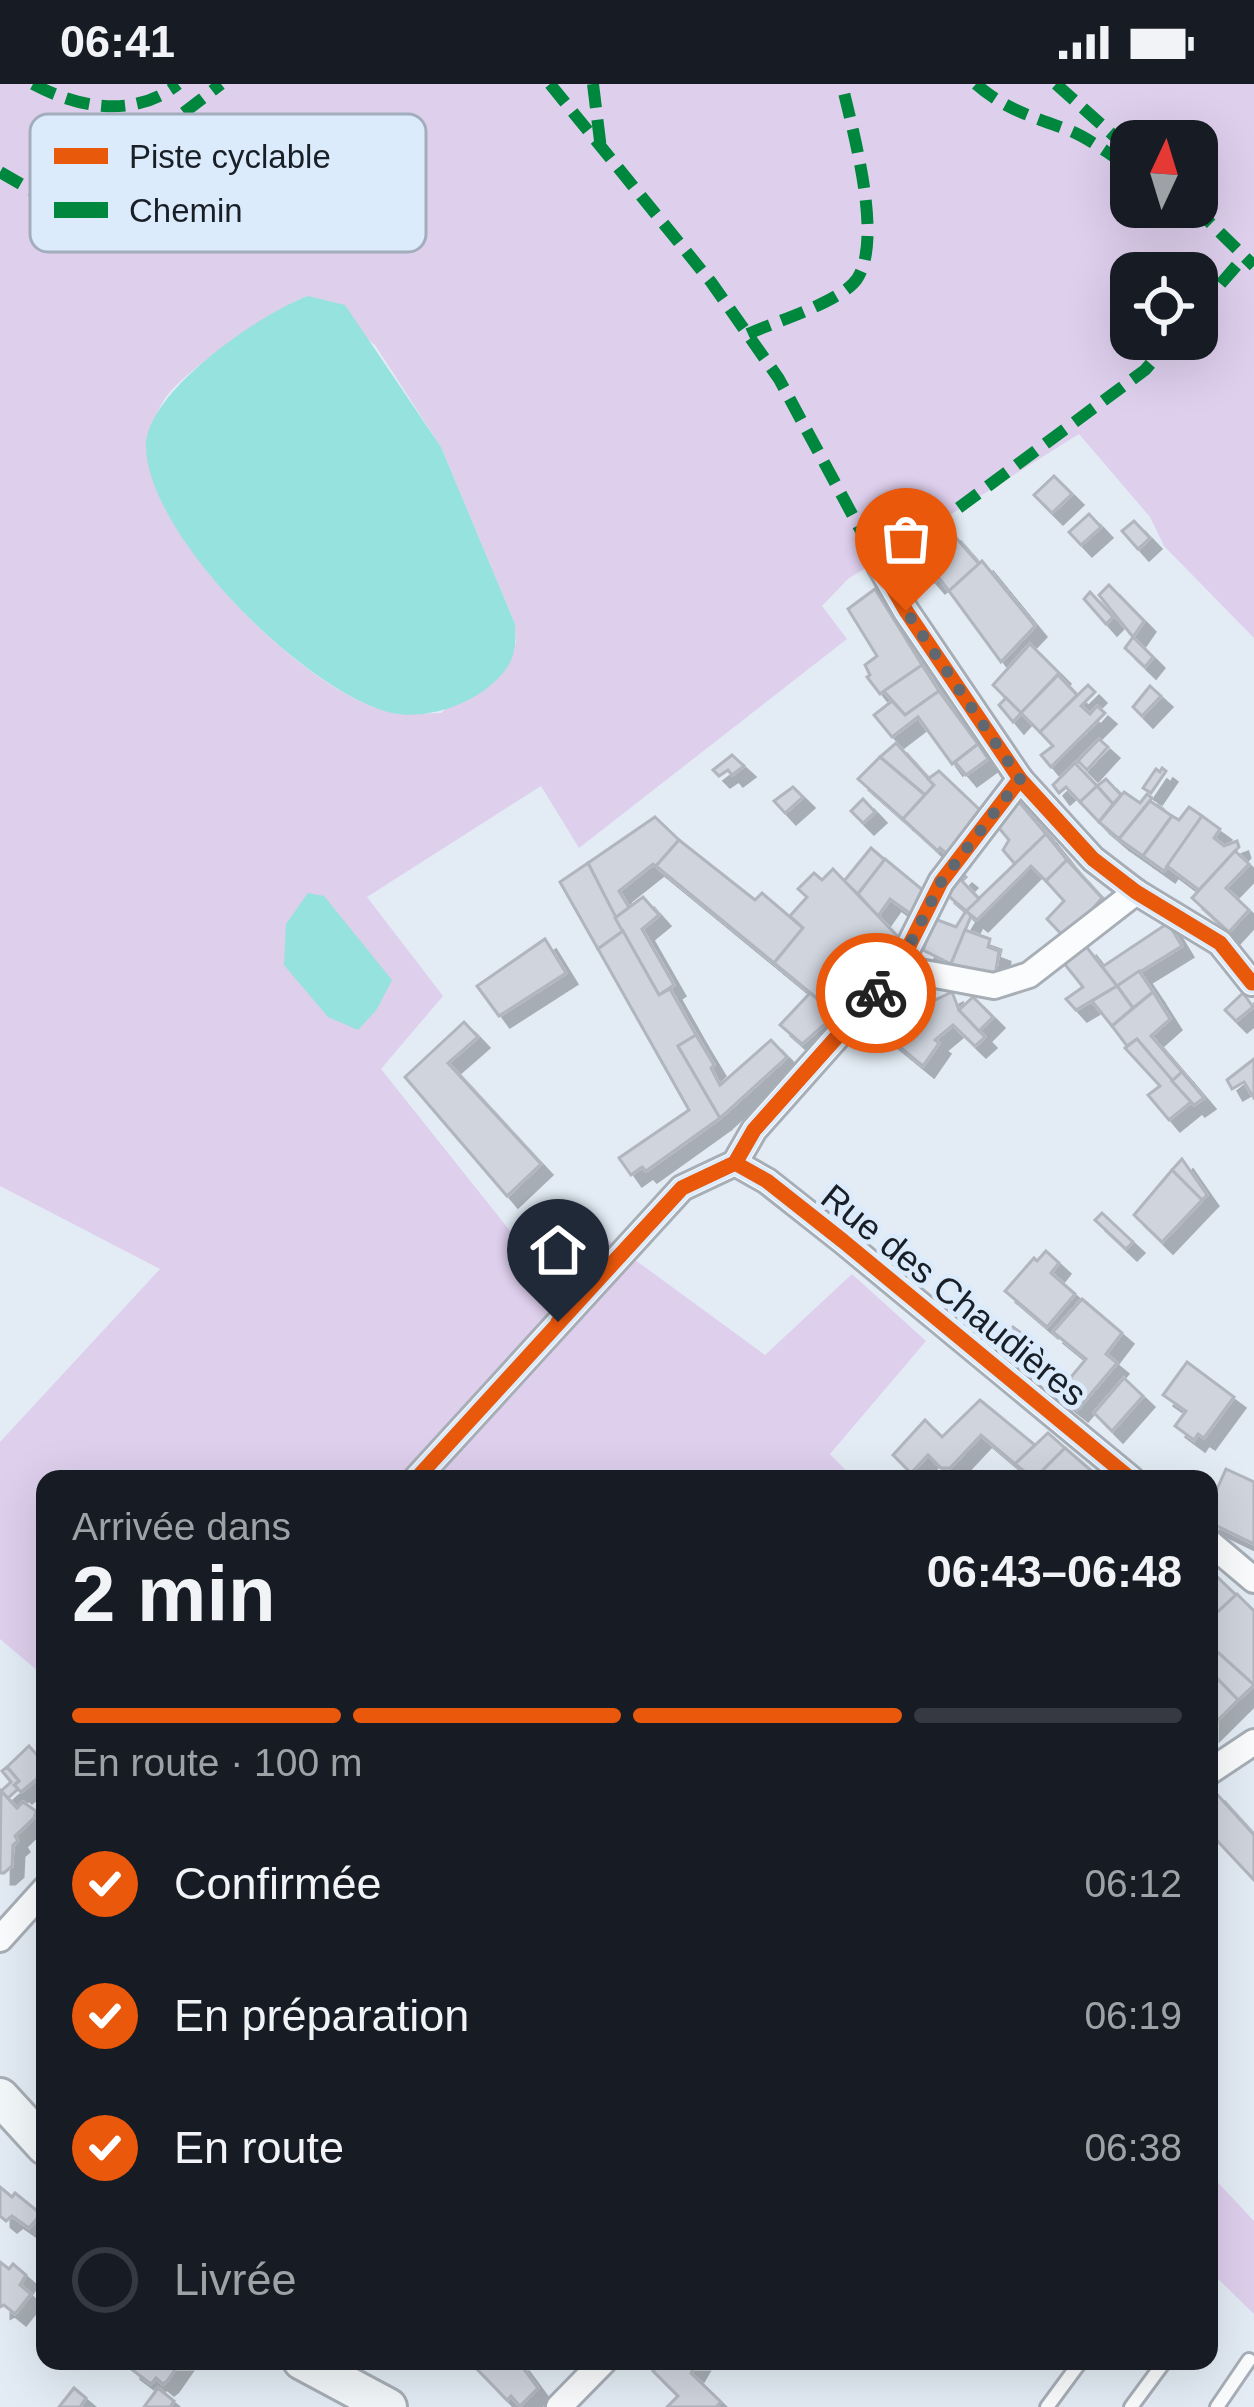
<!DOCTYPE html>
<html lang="fr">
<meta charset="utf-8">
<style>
:root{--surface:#171b24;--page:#20242c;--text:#f1f3f6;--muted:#9ea1a6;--line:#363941;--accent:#ea580c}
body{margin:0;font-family:Arial,sans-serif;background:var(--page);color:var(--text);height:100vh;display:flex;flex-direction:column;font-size:45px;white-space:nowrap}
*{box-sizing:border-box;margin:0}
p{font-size:39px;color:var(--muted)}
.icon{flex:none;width:66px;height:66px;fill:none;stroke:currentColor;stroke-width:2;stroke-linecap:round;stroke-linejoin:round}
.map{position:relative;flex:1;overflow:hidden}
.panel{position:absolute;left:36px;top:1386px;width:1182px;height:900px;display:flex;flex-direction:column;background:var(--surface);border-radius:24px;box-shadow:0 12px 48px #0002}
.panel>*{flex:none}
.needle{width:78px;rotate:4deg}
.buttons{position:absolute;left:1110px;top:36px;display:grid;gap:24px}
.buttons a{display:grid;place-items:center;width:108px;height:108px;border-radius:24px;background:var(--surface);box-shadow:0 12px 48px #0002;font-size:60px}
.pin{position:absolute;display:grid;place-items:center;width:102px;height:102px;color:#fff;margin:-123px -51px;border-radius:50% 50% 50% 0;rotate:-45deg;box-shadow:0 0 12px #0007}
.pin .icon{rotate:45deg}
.courier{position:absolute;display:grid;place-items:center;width:120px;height:120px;margin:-60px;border:9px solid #ea580c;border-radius:50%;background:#fff;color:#222;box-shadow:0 3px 15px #0007}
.summary em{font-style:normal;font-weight:700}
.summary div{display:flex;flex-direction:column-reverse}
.summary{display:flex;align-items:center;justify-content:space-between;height:204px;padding:0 36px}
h1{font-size:78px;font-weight:700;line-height:90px}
.bar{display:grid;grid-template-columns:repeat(4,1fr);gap:18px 12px;align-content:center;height:144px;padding:0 36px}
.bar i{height:15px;border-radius:9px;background:var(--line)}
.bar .current{background:var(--accent)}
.bar p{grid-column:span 4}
ol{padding:0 36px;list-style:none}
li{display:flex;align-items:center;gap:36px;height:132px}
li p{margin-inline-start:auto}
li .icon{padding:12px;border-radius:50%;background:var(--accent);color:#fff;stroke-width:4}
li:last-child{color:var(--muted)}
li i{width:66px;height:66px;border:6px solid var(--line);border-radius:50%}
.status{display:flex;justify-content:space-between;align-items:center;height:84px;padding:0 60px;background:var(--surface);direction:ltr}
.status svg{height:33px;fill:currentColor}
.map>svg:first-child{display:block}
.green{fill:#decfed;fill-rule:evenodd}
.water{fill:#95e2de}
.building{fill:#cfd4dd;stroke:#b1b5be;stroke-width:3;filter:url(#shadow)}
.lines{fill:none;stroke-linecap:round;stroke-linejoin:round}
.lane-casing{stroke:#a7aeb6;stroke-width:18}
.street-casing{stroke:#a7aeb6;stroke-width:30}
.secondary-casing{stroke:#a7aeb6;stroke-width:42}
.lane{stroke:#fbfcfe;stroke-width:12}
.street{stroke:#fbfcfe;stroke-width:24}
.secondary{stroke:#f2f7f9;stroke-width:36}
.quiet{stroke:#00873e;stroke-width:12;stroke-dasharray:24 12;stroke-linecap:butt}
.cycleway-casing{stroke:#dcebfc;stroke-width:22}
.cycleway{stroke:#e8590c;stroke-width:15}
.done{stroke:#60676f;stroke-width:12;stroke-dasharray:0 21.6}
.route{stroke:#ea580c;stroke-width:15}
.labels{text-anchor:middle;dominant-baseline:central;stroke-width:10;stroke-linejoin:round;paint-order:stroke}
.street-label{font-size:36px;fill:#191f27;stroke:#dcebfc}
.key{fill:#dcebfc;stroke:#a2aebc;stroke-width:3}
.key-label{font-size:33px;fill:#191f27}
</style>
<div class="status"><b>06:41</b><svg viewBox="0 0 49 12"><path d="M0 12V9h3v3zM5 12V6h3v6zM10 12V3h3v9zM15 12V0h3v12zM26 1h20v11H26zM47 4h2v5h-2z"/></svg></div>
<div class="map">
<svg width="1254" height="2323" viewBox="0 0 1254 2323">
<defs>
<filter id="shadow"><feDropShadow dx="11" dy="11" stdDeviation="0" flood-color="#0004"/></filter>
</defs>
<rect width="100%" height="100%" fill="#e3ecf5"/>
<!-- green -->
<g class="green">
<path d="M0 0H1254V554L1164 462 1150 433 1079 350 848 495 822 522 847 555 579 764 541 702 367 813 443 912 381 985 554 1202 597 1148 765 1271 852 1190 926 1257 830 1370 854 1395H45V1593L0 1555V1358L160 1185 0 1102ZM1131 57H1197V123H1131ZM1131 189H1197V255H1131ZM308 212 375 261 441 363 515 540 516 559 441 629C426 629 409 631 395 629 310 616 149 451 147 364 146 352 158 324 166 313 186 285 275 224 308 212Z"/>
<path d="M1209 2089 1254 2137V2230L1209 2186Z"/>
</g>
<!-- water -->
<g class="water">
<path d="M308 212 345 221 441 363 515 540C516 555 516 572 506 585 483 617 430 637 392 629 306 609 148 452 146 363 145 308 261 229 308 212Z"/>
<path d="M308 809 324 812 392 896 377 925 358 946 328 933 284 881 286 840Z"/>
</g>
<!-- building -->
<g class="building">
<path d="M1054 392 1072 410 1052 429 1034 411Z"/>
<path d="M1089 430 1101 443 1081 461 1069 448Z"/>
<path d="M1134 437 1150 454 1138 465 1122 447Z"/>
<path d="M950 447 979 480 949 507 939 494 934 498 917 478Z"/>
<path d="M982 477 1035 542 1001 578 949 507Z"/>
<path d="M1109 501 1144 537 1133 553 1099 511Z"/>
<path d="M875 505 922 581 880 610 867 593 870 591 865 581 877 572 848 525Z"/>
<path d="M1090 508 1113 533 1106 540 1084 515Z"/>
<path d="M1133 553 1153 573 1145 583 1125 564Z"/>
<path d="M1030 560 1059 589 1021 629 993 601Z"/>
<path d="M922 581 939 607 905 631 884 607Z"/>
<path d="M1058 591 1077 611 1040 648 1021 629Z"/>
<path d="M1088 601 1095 608 1081 622 1090 630 1097 622 1105 629 1051 683 1041 671 1053 662 1040 648Z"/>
<path d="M1150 602 1161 612 1142 632 1133 623Z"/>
<path d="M939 607 978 660 952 680 918 633 892 653 874 631 892 617 905 631Z"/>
<path d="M1006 614 1021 629 1013 638 999 621Z"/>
<path d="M1099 655 1108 663 1087 686 1078 677Z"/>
<path d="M896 659 934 701 925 711 880 673Z"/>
<path d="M978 660 988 675 966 691 955 678Z"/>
<path d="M732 671 744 682 732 691 728 686 719 692 713 686Z"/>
<path d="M880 673 925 711 903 735 858 695Z"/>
<path d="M1075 679 1097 702 1080 718 1066 703 1059 709 1053 701Z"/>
<path d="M1162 684 1166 687 1151 709 1143 704 1156 685 1160 688Z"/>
<path d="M939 687 982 728 951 773 940 764 938 767 903 735 934 701 928 695Z"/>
<path d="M1106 695 1121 711 1113 720 1097 702Z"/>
<path d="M1097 702 1113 720 1099 738 1080 718Z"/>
<path d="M793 703 803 713 785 729 774 717Z"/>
<path d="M1124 708 1140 719 1147 710 1152 714 1119 755 1099 738Z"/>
<path d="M1014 712 1046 750 1015 780 1003 766 1009 756 993 737Z"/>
<path d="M863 715 875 728 863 739 851 727Z"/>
<path d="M1150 717 1172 732 1143 772 1119 755Z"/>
<path d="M1189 723 1202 732 1164 787 1143 772 1172 732 1179 736Z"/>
<path d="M1202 732 1220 745 1214 754 1224 762 1237 757 1239 763 1199 806 1167 782Z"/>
<path d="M655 733 679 756 656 782 653 780 619 807 630 825 615 834 588 779Z"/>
<path d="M1046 750 1067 776 1046 797 1031 782 977 836 966 827Z"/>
<path d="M679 756 755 816 762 809 803 844 774 879 656 782Z"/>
<path d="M871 764 885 776 858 810 844 797Z"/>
<path d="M1235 767 1249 780 1226 804 1249 826 1229 848 1192 814Z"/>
<path d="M885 775 924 807 911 830 890 815 878 832 858 810Z"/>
<path d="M1067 776 1102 814 1066 855 1047 835 1064 817 1046 797Z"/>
<path d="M588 779 623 847 598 865 560 798Z"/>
<path d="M833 785 900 855 836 930 774 879 803 844 790 832 807 813 798 805 814 789 822 796Z"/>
<path d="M961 789 966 793 962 797 979 815 966 827 944 808Z"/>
<path d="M643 813 659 831 642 845 674 901 659 911 615 834Z"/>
<path d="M966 827 971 832 951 880 923 866 935 835 956 843Z"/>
<path d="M1168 839 1182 862 1117 902 1102 883Z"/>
<path d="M965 846 990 855 988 863 999 867 995 892 951 880Z"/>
<path d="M623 847 659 911 670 905 696 951 678 962 720 1034 646 1087 642 1083 631 1091 619 1074 689 1026 598 865Z"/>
<path d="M545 855 566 889 499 932 477 902Z"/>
<path d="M1085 861 1117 902 1076 926 1066 915 1083 903 1063 878Z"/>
<path d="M1139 887 1153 908 1133 924 1117 902Z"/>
<path d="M1117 902 1133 924 1112 942 1092 917Z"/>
<path d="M952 908 959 926 985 953 975 962 953 941 935 956 939 959 923 982 873 941 900 910 918 924Z"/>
<path d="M1153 908 1170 935 1151 952 1182 988 1172 997 1137 955 1127 962 1112 942Z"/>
<path d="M810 909 836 930 802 960 780 941Z"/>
<path d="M1243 909 1253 923 1236 937 1225 926Z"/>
<path d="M973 913 993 933 979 947 959 926Z"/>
<path d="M464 938 478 953 448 979 541 1080 507 1112 405 993Z"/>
<path d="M696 951 714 981 711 984 720 1001 771 956 787 973 720 1034 678 962Z"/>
<path d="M1137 955 1191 1018 1169 1036 1148 1011 1160 1002 1125 964Z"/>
<path d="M1254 975V1014L1244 998 1232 1005 1227 996Z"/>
<path d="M1182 988 1204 1014 1194 1021 1172 997Z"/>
<path d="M1182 1075 1207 1111 1202 1116 1172 1086Z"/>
<path d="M1172 1086 1202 1116 1162 1158 1134 1131Z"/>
<path d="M1102 1129 1133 1158 1126 1165 1095 1136Z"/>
<path d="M1046 1167 1059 1179 1051 1189 1075 1210 1047 1243 1005 1207 1034 1174 1037 1177Z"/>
<path d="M1082 1215 1122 1249 1106 1270 1117 1279 1077 1326 1057 1310 1086 1275 1053 1248Z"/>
<path d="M1013 1243 1033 1258 1024 1269 1027 1272 1024 1276 1002 1257Z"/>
<path d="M1187 1278 1234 1313 1204 1354 1198 1350 1194 1356 1175 1342 1186 1327 1163 1311Z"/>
<path d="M1124 1294 1143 1312 1112 1347 1094 1329Z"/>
<path d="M980 1316 1035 1361 1015 1380 981 1351 950 1384H941L928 1371 911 1389 893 1371 925 1336 942 1353Z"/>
<path d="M1048 1349 1065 1364 1034 1395 1015 1380Z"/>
<path d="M1065 1364 1101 1395H1050L1041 1388Z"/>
<path d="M1226 1385 1254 1398V1460L1209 1438V1401L1217 1405Z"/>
<path d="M1209 1485 1236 1511 1209 1536Z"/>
<path d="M1237 1510 1254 1527V1601L1209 1560V1536Z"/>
<path d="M1215 1566 1254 1601 1238 1616 1209 1586V1572Z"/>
<path d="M1209 1586 1238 1616 1209 1645Z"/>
<path d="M29 1662 45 1680V1688L21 1708 14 1701 19 1697 7 1683Z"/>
<path d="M7 1683 19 1697 14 1701 18 1705 8 1714 1 1707 11 1698 2 1687Z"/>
<path d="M1 1707 17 1724 23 1718 36 1727 34 1734 15 1752 18 1757 13 1761 12 1782 4 1789H0Z"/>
<path d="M1214 1707 1254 1751V1796L1209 1748V1710Z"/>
<path d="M0 2103 12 2113 15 2109 41 2130 29 2144 12 2132 6 2137 0 2132Z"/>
<path d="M0 2178 9 2185 13 2180 26 2191 20 2201 31 2210 15 2230 4 2221 0 2223Z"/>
<path d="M181 2277 167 2297 163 2300 156 2294 151 2300 130 2284 128 2277Z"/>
<path d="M482 2277H518L538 2304 520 2322 511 2312 507 2316 475 2283Z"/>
<path d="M663 2277H698L691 2289 721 2318 716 2323H667L678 2312 653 2287Z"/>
<path d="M74 2304 86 2314 80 2323H59Z"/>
<path d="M158 2304 174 2317 170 2323H144Z"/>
</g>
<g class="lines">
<!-- lane casing -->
<g class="lane-casing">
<g id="lane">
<path d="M1047 2323 1081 2277"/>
<path d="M1131 2323 1165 2277"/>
<path d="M1217 2323 1249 2276"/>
</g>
</g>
<!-- street casing -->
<g class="street-casing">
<g id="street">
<path d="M880 482 906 527 1020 695 1093 775 1136 808 1220 859 1252 899"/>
<path d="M898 884 994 902 1029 891 1136 808"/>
<path d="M735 1079 767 1097 843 1157 1131 1395"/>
<path d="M416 1395 682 1104 735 1079 754 1046 898 884 941 798 1020 695"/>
<path d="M1209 1458 1254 1496"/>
<path d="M1209 1688 1254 1658"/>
<path d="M0 1855 45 1805"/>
<path d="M559 2323 604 2277"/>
</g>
</g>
<!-- secondary casing -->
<g class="secondary-casing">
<g id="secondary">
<path d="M0 2013 45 2062"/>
<path d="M302 2277 388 2323"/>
</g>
</g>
<!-- lane -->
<use href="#lane" class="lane"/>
<!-- street -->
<use href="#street" class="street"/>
<!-- secondary -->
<use href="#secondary" class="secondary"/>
<!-- quiet -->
<g class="quiet">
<path d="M33 0C78 24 134 35 178 0"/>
<path d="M550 0 711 198 779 295 880 482 1145 286 1172 255"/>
<path d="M593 0 601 65"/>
<path d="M976 0C1003 24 1030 32 1063 44 1087 52 1110 71 1131 84"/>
<path d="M1056 0 1131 67"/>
<path d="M0 88 47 115 159 48 221 0"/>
<path d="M1194 123 1254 182"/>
<path d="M1197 227 1244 173"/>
<path d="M748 250C774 238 841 218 857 195 884 154 852 45 842 0"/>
</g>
<!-- cycleway casing -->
<g class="cycleway-casing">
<g id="cycleway">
<path d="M880 482 906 527 1020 695 1093 775 1136 808 1220 859 1252 899"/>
<path d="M735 1079 767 1097 843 1157 1131 1395"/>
<path d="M416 1395 682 1104 735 1079 754 1046 898 884 941 798 1020 695"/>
</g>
</g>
<!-- cycleway -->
<use href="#cycleway" class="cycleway"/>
</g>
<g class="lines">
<!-- done -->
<path class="done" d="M876 909 898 884 941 798 1020 695 906 527"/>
<!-- route -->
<path class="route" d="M558 1238 682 1104 735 1079 754 1046 876 909"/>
</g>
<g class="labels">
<!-- street labels -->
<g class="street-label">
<text transform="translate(954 1211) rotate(39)">Rue des Chaudières</text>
</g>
</g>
<!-- legend -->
<rect x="30" y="30" width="396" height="138" rx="18" class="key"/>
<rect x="54" y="64" width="54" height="16" fill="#e8590c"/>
<rect x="54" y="118" width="54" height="16" fill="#00873e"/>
<g class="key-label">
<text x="129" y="84">Piste cyclable</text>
<text x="129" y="138">Chemin</text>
</g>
</svg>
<div class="buttons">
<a><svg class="needle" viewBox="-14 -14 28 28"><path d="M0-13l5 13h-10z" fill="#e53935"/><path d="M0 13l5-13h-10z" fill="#9ea1a6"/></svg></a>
<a><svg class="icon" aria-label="locate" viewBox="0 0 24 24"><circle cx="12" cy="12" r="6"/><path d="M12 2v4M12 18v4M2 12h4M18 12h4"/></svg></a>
</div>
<div class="pin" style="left:906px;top:527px;background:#ea580c"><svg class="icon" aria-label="bag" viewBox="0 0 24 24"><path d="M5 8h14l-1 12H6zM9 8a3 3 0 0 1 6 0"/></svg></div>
<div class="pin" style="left:558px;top:1238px;background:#1f2937"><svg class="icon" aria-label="home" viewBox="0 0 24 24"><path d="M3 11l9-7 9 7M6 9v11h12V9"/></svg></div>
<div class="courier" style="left:876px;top:909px"><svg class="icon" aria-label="bike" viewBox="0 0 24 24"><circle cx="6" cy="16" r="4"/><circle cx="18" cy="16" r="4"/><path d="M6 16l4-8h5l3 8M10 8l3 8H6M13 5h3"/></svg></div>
<section class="panel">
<div class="summary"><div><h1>2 min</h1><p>Arrivée dans</p></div><em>06:43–06:48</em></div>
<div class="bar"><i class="current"></i><i class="current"></i><i class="current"></i><i></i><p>En route · 100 m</p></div>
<ol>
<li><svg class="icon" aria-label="check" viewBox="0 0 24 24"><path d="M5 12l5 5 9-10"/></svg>Confirmée<p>06:12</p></li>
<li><svg class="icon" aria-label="check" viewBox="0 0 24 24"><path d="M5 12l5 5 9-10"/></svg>En préparation<p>06:19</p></li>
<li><svg class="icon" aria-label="check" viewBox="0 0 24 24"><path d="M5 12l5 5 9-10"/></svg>En route<p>06:38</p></li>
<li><i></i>Livrée</li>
</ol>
</section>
</div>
